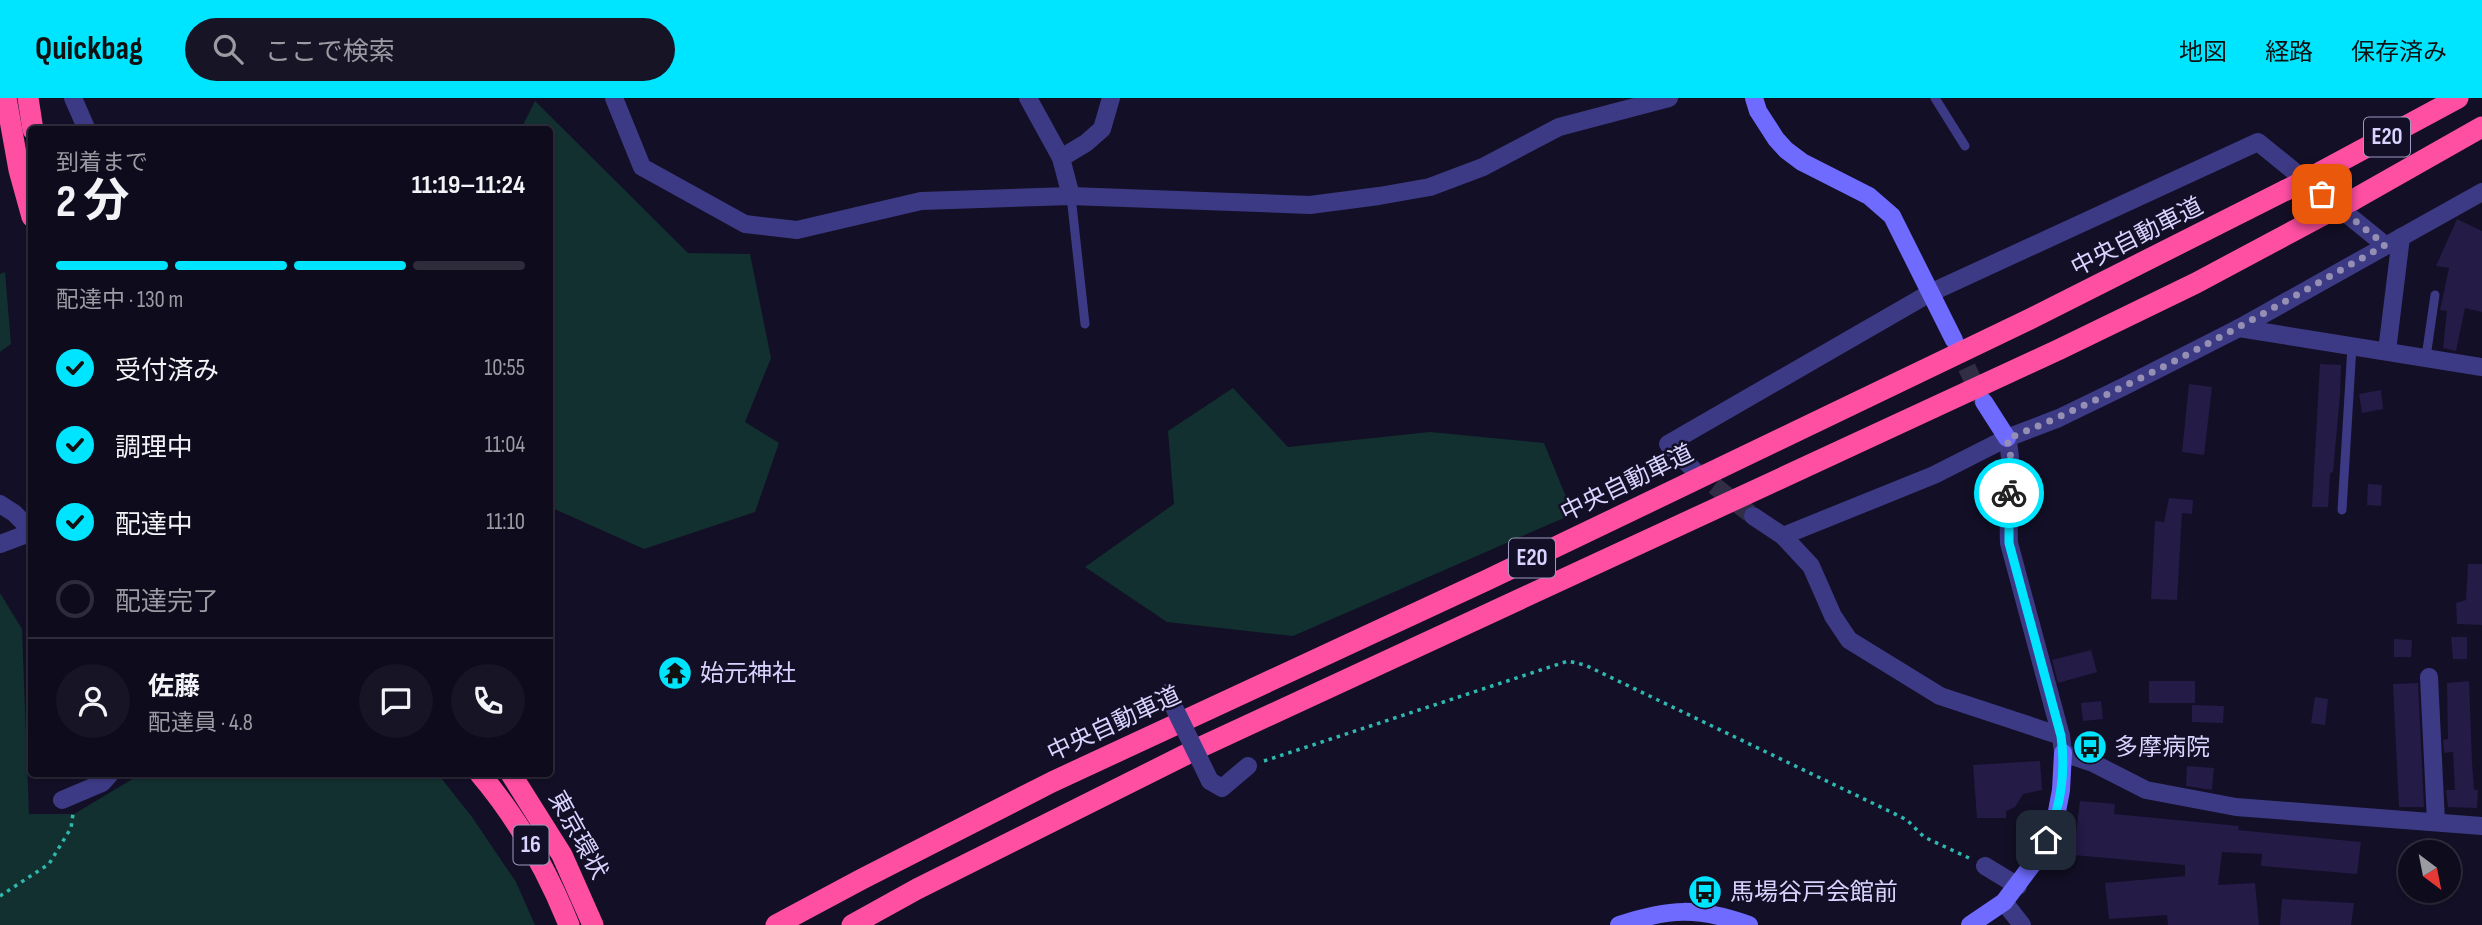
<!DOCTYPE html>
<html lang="ja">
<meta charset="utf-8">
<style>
:root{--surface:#0e0b1c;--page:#171425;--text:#f1f3f6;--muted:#9b9ba3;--line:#2e2b3b;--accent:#00e5ff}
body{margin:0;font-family:"Sofia Sans Condensed","Noto Sans JP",sans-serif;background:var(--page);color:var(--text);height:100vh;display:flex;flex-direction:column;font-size:26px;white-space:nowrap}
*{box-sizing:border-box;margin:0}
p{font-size:23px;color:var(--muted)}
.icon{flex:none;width:38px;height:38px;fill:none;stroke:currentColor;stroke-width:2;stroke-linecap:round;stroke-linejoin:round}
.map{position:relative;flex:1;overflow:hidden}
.side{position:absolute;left:28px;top:28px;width:525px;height:651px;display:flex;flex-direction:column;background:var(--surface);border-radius:7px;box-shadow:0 2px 5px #0004,0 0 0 2px var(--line)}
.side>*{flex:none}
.needle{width:46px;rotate:148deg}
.buttons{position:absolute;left:2398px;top:742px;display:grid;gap:14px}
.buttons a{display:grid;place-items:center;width:63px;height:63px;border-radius:50%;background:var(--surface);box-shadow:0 2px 5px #0004,0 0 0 2px var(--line);font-size:35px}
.pin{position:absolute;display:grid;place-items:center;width:60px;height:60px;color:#fff;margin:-30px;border-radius:14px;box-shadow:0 4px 10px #0006}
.courier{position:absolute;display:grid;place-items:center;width:70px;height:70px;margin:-35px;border:5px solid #00e5ff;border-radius:50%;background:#fff;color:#222;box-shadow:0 2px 9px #0007}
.head em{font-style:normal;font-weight:700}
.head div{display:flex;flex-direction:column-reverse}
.head{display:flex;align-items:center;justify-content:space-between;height:119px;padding:0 28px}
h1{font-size:46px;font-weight:700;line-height:52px}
.bar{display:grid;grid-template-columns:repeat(4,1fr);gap:10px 7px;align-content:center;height:84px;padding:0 28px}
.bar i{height:9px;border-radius:5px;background:var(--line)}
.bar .selected{background:var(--accent)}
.bar p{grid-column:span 4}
.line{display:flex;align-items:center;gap:18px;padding:0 28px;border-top:2px solid var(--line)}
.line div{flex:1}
.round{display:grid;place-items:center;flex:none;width:74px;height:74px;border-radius:37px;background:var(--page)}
ol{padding:0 28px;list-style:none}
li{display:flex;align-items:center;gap:21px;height:77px}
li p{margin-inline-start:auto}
li .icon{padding:7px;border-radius:50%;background:var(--accent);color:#111;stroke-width:4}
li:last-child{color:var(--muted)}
li i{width:38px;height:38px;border:4px solid var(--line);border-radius:50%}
header{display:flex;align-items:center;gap:42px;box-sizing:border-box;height:98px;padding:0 35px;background:var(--accent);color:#111}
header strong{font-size:33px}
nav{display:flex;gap:38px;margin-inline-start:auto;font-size:24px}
.search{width:490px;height:63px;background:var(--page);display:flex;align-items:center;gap:18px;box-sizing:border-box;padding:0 24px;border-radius:38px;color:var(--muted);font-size:26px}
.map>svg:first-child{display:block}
.green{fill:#12302f}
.building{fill:#241b47}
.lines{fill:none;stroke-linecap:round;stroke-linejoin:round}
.street-tunnel{stroke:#312d47;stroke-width:18;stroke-dasharray:18 9;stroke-linecap:butt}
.secondary-tunnel{stroke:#312d47;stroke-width:18;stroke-dasharray:18 9;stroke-linecap:butt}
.path{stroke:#2fb8b0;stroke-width:3.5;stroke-dasharray:3.5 5;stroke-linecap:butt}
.lane{stroke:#3d3a85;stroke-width:9}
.street{stroke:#3d3a85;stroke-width:18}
.secondary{stroke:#6f6bff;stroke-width:18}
.highway{stroke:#ff4fa3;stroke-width:21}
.street-bridge{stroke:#3d3a85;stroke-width:18}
.highway-bridge{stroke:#ff4fa3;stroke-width:21}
.done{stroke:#948fb3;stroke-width:7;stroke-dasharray:0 12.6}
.route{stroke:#00e5ff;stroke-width:9}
.labels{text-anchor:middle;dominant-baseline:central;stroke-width:5;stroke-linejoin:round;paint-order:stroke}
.shield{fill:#130f26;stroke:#9e99be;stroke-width:2}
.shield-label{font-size:23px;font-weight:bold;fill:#d9d4ff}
.street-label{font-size:24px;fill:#d9d4ff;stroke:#130f26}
.poi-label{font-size:24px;fill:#d9d4ff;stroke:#130f26;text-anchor:start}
</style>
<header>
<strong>Quickbag</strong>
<div class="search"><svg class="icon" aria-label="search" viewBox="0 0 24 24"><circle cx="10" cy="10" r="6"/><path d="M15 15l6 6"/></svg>ここで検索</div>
<nav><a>地図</a><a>経路</a><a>保存済み</a></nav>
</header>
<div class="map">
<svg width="2482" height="827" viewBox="0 0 2482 827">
<rect width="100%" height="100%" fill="#130f26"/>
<!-- green -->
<g class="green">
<path d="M535 3 688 155 750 156 771 260 745 324 779 345 755 414 644 451 550 409V32L521 31Z"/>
<path d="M5 174 11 246 0 254V176Z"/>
<path d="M1233 290 1288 349 1430 334 1544 345 1573 416 1293 538 1167 524 1085 469 1174 406 1168 333Z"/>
<path d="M0 495 22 531 29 716H74L136 679 137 676H438L472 719 516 784 535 827H0Z"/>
</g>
<!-- building -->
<g class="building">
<path d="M2457 121 2482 133V214L2465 210 2456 253 2443 250 2447 213 2440 212 2449 170 2436 168Z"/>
<path d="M2320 266 2341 267 2340 297 2333 374 2330 375 2328 409H2312Z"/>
<path d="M2189 286 2212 289 2204 357 2182 354Z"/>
<path d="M2381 292 2383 311 2362 315 2359 296Z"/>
<path d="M2368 386 2382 387 2381 408 2367 407Z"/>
<path d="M2169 400 2193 402 2192 416 2182 415 2177 502 2151 501 2155 423 2164 424Z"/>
<path d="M2468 466H2482V527L2457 526 2456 505 2466 502Z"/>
<path d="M2451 539H2467V561H2453Z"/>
<path d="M2394 541 2412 542 2411 559H2394Z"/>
<path d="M2091 552 2097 574 2058 585 2052 562Z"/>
<rect x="2149" y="583" width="46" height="22"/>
<path d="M2469 583 2472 664 2474 692H2478L2477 710 2448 709 2446 692H2455L2453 654 2444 655 2443 642 2448 641 2447 585Z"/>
<path d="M2418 585 2424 709H2399L2393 586Z"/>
<path d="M2315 599 2328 601 2325 627 2311 625Z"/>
<path d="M2101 603 2103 621 2083 623 2081 605Z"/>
<path d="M2192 607 2224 608 2223 625 2192 624Z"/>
<path d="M2040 663 2042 692 2023 696 2015 709 2006 713V720H1977L1973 667Z"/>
<path d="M2187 668 2214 670 2212 692 2186 688Z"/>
<path d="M2080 703 2115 706 2114 716 2239 728 2238 732 2361 744 2357 776 2261 768 2262 756 2222 754 2218 787 2255 785 2259 827H2168L2167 817 2109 821 2105 785 2185 778V767L2073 757Z"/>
<path d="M2282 801 2354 805 2351 827H2280Z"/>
</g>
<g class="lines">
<!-- street-tunnel -->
<path class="street-tunnel" d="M1693 371 1753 418"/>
<!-- secondary-tunnel -->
<path class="secondary-tunnel" d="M1955 245 1982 301"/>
<!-- path -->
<g class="path">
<path d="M1264 663 1568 563 1585 567 1889 713 1907 722 1924 739 1969 760"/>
<path d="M0 798 49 766 71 730 73 716"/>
</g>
<!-- lane -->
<g class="lane">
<path d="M1935 0 1965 48"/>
<path d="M1071 98 1085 226"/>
<path d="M2426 259 2435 197"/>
<path d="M2342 412 2352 248"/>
</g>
<!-- street -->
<g class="street">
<path d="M73 0 87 32"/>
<path d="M614 0 642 69 745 126 797 132 921 103 1071 98 1310 107 1379 98 1430 89 1483 69 1559 29 1669 0"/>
<path d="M1028 0 1061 60 1071 98"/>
<path d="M1061 60 1086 45 1102 31 1111 0"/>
<path d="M2239 230 2482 269"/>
<path d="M2387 253 2401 139"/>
<path d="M2007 340C2015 374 2007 410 2009 445L2061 638 2063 655 2093 665 2146 692 2236 709 2482 728"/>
<path d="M1691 369 1668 346 1930 195 2258 44 2385 147"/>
<path d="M0 406 14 415 32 433"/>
<path d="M1753 418 1783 438 1811 468 1833 518 1849 542 1940 598 2061 638"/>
<path d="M1783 438 1934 377 2007 340 2059 320 2125 288 2239 230 2482 94"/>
<path d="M0 446 32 434"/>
<path d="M2429 579 2436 724"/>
<path d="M1210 683 1222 690 1248 668"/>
<path d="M62 702 102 685 110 676"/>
<path d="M1985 768 2018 788"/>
<path d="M2004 804 2022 827"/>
</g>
<!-- secondary -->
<g class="secondary">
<path d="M1754 0 1758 13 1776 41 1786 52 1802 64 1869 98 1892 118 1954 242"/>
<path d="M1984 304 2007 340"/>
<path d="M1619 827C1670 810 1698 809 1749 827"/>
<path d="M1970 827 2004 804 2038 759 2055 724 2061 692 2063 655"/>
</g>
<!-- highway -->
<g class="highway">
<path d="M6 0 19 72 32 119"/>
<path d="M28 0 33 32"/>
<path d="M2315 77 2458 0"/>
<path d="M2353 102 2482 29"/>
<path d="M480 676C518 721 547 772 569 827"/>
<path d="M511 676 562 757 593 827"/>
<path d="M776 827 862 781 1052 684 1487 482 2030 221 2286 92"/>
<path d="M852 827 917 791 1203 648 2060 251 2196 185 2325 116"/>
</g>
<!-- street-bridge -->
<path class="street-bridge" d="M1167 595 1210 683"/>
<!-- highway-bridge -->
<g class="highway-bridge">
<path d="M2286 92 2315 77"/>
<path d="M2325 116 2353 102"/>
</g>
</g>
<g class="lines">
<!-- done -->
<path class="done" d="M2009 395 2011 360 2007 341C2139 287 2262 217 2385 147L2322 96"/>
<!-- route -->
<path class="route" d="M2009 395V445L2061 638C2066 672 2061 710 2046 742"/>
</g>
<!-- icons -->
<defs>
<g id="temple-disc" transform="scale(1.75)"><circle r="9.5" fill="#00e5ff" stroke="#130f26"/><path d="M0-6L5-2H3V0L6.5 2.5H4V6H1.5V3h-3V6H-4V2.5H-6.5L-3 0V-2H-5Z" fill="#111"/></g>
<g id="bus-disc" transform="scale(1.75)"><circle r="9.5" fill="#00e5ff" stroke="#130f26"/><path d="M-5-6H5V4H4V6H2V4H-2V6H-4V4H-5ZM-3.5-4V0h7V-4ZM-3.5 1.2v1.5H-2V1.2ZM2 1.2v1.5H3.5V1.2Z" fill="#111"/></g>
</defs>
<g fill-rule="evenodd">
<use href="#temple-disc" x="675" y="575"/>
<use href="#bus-disc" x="2090" y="649"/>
<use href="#bus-disc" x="1705" y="794"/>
</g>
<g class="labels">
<!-- shield labels -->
<g class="shield">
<rect x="2364" y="19.5" width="46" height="39" rx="5"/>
<rect x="1509" y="440.5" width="46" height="39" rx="5"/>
<rect x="513.5" y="727.5" width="35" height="39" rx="5"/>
</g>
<g class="shield-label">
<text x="2387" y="39">E20</text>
<text x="1532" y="460">E20</text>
<text x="531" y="747">16</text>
</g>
<!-- street labels -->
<g class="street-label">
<text transform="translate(2137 139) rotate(-27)">中央自動車道</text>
<text transform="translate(1627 385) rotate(-26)">中央自動車道</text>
<text transform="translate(1114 626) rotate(-25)">中央自動車道</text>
<text transform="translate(578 737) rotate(61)">東京環状</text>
</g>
<!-- poi labels -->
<g class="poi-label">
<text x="700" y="575">始元神社</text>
<text x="2114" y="649">多摩病院</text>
<text x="1730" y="794">馬場谷戸会館前</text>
</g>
</g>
</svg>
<div class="buttons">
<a><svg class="needle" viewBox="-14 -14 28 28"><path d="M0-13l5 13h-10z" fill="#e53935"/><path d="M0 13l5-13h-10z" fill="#9b9ba3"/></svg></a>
</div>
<div class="pin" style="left:2322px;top:96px;background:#ea580c"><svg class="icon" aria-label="bag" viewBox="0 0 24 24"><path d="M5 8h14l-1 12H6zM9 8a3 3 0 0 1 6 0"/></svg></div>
<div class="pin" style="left:2046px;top:742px;background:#1f2937"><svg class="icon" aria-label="home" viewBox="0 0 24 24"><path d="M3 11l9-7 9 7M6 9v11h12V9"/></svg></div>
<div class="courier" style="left:2009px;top:395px"><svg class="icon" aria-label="bike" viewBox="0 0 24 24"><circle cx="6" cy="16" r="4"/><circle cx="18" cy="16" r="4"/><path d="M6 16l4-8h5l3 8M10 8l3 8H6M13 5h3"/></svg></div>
<section class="side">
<div class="head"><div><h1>2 分</h1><p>到着まで</p></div><em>11:19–11:24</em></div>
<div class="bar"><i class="selected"></i><i class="selected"></i><i class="selected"></i><i></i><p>配達中 · 130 m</p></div>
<ol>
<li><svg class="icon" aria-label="check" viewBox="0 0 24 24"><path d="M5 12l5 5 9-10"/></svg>受付済み<p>10:55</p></li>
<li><svg class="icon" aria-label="check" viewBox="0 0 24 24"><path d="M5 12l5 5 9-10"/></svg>調理中<p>11:04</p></li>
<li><svg class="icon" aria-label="check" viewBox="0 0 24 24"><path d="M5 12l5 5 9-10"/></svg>配達中<p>11:10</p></li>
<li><i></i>配達完了</li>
</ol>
<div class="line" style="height:126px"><a class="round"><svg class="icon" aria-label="person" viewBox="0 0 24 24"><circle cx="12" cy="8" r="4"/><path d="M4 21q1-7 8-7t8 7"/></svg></a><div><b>佐藤</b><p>配達員 · 4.8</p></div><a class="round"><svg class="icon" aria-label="chat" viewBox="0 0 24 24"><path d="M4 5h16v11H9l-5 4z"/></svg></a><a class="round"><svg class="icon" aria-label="phone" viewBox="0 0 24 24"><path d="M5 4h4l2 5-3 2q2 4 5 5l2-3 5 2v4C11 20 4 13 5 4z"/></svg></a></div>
</section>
</div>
